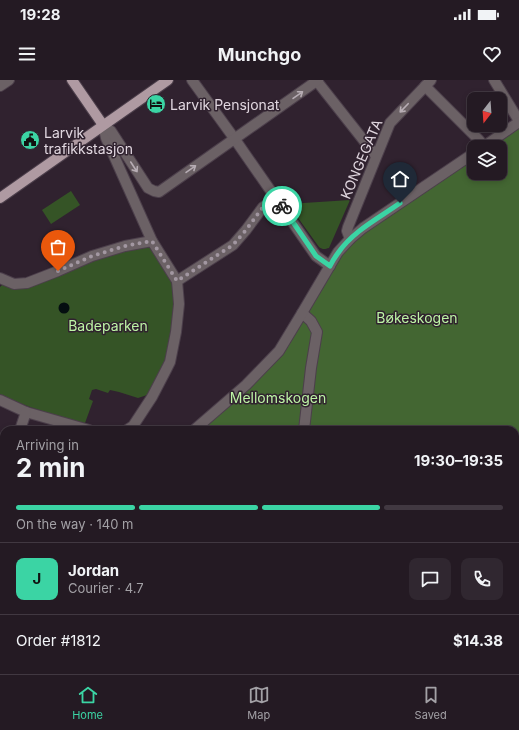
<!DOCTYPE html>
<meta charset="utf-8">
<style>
:root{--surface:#241a23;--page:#302730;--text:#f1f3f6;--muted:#a3a1a6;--line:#413841;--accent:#3bd4a4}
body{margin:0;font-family:Inter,sans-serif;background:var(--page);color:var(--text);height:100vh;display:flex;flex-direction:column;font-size:15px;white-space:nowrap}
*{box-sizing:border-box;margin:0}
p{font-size:13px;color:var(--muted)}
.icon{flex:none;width:22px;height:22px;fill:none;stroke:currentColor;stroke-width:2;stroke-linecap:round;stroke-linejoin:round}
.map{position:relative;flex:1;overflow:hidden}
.panel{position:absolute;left:0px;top:346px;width:519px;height:248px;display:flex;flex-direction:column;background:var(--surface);border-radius:12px 12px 0 0;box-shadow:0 2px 6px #0003,0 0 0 1px var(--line)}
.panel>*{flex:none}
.needle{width:26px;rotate:197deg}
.buttons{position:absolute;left:467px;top:12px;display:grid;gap:8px}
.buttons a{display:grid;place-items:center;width:40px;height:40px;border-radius:8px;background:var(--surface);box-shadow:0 2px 6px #0003,0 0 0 1px var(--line);font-size:20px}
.pin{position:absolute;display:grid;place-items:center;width:34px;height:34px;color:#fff;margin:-41px -17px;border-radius:50% 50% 50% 0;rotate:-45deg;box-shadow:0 0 4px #0007}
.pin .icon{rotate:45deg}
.courier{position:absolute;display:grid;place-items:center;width:40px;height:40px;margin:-20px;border:3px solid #3bd4a4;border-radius:50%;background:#fff;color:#222;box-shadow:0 1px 5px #0007}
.summary em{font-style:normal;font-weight:700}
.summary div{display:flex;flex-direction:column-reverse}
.summary{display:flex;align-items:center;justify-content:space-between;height:68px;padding:0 16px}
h1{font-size:26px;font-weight:700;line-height:30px}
.bar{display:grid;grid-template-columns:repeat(4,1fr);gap:6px 4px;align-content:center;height:48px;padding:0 16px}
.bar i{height:5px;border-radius:3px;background:var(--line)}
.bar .on{background:var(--accent)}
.bar p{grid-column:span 4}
.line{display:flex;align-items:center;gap:10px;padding:0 16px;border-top:1px solid var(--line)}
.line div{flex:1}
.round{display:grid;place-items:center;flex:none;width:42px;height:42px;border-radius:8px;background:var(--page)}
.status{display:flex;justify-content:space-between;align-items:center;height:28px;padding:0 20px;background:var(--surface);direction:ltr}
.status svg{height:11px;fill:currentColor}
header{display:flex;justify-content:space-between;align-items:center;height:52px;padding:0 16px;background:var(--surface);font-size:18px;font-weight:700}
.dock{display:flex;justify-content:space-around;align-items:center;height:56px;border-top:1px solid var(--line);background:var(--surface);font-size:11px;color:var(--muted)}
.dock a{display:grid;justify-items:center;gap:2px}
.dock .on{color:var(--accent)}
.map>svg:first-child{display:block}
.green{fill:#355426}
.forest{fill:#436632}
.water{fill:#040e10}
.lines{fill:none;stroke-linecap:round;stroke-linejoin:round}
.minor-casing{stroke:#4c3f4b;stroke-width:12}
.major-casing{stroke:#4c3f4b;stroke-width:12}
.minor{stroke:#6b6165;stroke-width:10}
.major{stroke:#af9aa2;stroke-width:10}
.oneway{stroke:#b7adb4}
.done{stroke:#a297a1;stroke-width:4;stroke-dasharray:0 7.2}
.route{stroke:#3bd4a4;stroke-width:5}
.labels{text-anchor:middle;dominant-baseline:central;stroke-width:3;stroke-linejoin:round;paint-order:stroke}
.poi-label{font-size:14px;fill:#e0d6df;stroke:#30222f;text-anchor:start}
.street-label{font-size:14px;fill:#e0d6df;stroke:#30222f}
.park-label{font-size:14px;fill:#bdf4a5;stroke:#30222f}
</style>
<div class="status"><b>19:28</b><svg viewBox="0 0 49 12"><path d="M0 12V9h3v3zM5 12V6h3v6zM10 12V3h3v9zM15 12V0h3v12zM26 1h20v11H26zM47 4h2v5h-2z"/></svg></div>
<header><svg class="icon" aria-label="menu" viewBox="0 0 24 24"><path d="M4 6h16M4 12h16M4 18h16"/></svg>Munchgo<svg class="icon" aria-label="heart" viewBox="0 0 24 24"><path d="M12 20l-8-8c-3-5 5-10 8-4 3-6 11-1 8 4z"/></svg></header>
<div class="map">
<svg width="519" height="594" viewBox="0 0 519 594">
<rect width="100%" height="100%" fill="#30222f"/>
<!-- green -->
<g class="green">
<path d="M71 111 80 125 51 144 42 130Z"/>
<path d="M350 120 329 168C325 169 323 170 319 167L288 124Z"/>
<path d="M153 166 178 211 170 282 147 315 138 318 119 312 110 310 108 313 96 309 92 310 89 319 93 321 85 343 72 341 30 327 0 315V207L3 204 10 206 122 167Z"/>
<path d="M50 590H212L211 594H48Z"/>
<path d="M217 590H265L268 594H215Z"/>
</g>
<!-- forest -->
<g class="forest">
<path d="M519 42V594H432V590H515V350H194L279 271 338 172 474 73V93H500V67H483Z"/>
<path d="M283 590H388L384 594H282Z"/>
</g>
<!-- water -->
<circle class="water" cx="64" cy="228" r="5.5"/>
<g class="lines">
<!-- minor casing -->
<g class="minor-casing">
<g id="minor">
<path d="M192 0 234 58 316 176 330 186"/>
<path d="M316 0 376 76"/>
<path d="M494 0 519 41"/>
<path d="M0 6 9 0"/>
<path d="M425 6 479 60 484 66"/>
<path d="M103 45 106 58 152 161 177 201 179 224 176 252 170 282 166 290 152 317 133 346 127 350"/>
<path d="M103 45 111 51 148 108 154 111 159 112 318 0"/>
<path d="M483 67 519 42"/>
<path d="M350 159 347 151 348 147 390 43 431 0"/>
<path d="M0 198 14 204 27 203 58 191 92 176 125 166 152 161"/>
<path d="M177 201 233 165 246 150 263 127 276 119"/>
<path d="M302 233 311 241 317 252 311 288 304 350"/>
<path d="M0 320 26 332 89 350"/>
<path d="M20 350 26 332"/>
<path d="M194 350 246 305 279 271 302 233 338 172 350 159 363 148 474 73"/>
<path d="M0 403 4 392"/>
<path d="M0 453 4 454"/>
<path d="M0 560 4 561"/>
<path d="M35 594 37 590"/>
<path d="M280 594V590"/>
</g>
</g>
<!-- major casing -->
<g class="major-casing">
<g id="major">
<path d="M72 0 103 45"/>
<path d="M0 118 168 0"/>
</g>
</g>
<!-- minor -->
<use href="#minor" class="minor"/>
<!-- major -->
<use href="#major" class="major"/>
</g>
<!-- one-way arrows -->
<defs><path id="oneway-shaft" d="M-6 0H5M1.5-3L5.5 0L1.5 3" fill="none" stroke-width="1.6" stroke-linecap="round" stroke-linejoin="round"/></defs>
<g class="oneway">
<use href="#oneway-shaft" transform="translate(298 15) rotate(-35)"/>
<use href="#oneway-shaft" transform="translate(404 28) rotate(134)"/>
<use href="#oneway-shaft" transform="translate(134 87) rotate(57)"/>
<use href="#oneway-shaft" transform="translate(191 89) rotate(-35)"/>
</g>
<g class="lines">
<!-- done -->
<path class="done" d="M58 191 92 176 125 166 152 161 177 201 233 165 246 150 263 127 276 119 282 126"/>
<!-- route -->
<path class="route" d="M282 126 316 176 330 186C332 182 335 177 338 173 353 151 379 138 400 123"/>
</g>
<!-- icons -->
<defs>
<g id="hotel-disc" transform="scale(1)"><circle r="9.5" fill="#3bd4a4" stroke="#30222f"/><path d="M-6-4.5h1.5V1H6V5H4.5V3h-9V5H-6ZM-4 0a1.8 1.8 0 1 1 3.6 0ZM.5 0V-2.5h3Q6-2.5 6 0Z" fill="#111"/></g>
<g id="civic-disc" transform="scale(1)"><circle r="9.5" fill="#3bd4a4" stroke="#30222f"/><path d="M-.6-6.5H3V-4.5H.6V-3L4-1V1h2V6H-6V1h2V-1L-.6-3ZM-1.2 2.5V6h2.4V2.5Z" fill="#111"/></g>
</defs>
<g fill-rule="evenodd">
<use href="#hotel-disc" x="156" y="24"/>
<use href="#civic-disc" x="30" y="60"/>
</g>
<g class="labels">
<!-- poi labels -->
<g class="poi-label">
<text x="170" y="24">Larvik Pensjonat</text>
<text x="44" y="52">Larvik<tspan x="44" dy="16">trafikkstasjon</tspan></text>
</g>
<!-- street labels -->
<g class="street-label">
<text transform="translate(361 79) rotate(-67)">KONGEGATA</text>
</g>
<!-- park labels -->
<g class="park-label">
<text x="417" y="237">Bøkeskogen</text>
<text x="108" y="245">Badeparken</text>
<text x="278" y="317">Mellomskogen</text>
</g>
</g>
</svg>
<div class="buttons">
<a><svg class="needle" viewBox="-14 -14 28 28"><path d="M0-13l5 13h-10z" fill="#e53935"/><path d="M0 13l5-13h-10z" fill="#a3a1a6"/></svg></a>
<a><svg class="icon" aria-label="layers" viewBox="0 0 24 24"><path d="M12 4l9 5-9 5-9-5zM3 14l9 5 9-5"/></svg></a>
</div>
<div class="pin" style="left:58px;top:191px;background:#ea580c"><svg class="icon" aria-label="bag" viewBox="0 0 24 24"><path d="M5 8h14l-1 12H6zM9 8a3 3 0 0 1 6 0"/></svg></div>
<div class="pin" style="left:400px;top:123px;background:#1f2937"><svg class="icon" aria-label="home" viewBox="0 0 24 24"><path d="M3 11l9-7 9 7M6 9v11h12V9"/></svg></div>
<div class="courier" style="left:282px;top:126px"><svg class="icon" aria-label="bike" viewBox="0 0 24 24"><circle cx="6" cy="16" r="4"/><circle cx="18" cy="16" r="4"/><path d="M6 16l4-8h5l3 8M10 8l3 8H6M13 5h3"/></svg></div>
<section class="panel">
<div class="summary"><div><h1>2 min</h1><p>Arriving in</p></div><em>19:30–19:35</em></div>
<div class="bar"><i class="on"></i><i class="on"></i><i class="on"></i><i></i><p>On the way · 140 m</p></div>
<div class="line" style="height:72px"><b class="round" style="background:var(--accent);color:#111">J</b><div><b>Jordan</b><p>Courier · 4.7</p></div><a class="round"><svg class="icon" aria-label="chat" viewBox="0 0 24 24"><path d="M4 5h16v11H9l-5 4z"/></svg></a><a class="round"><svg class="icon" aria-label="phone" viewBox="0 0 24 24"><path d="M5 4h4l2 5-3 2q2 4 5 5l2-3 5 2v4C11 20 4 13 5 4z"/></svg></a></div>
<div class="line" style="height:52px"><div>Order #1812</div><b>$14.38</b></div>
</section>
</div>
<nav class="dock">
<a class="on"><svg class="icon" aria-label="home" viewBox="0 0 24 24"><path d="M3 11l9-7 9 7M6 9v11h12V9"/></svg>Home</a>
<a><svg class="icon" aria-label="map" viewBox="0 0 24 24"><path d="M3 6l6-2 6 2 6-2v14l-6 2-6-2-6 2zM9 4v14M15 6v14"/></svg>Map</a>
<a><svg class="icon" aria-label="saved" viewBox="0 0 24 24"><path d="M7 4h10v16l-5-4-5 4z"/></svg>Saved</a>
</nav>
